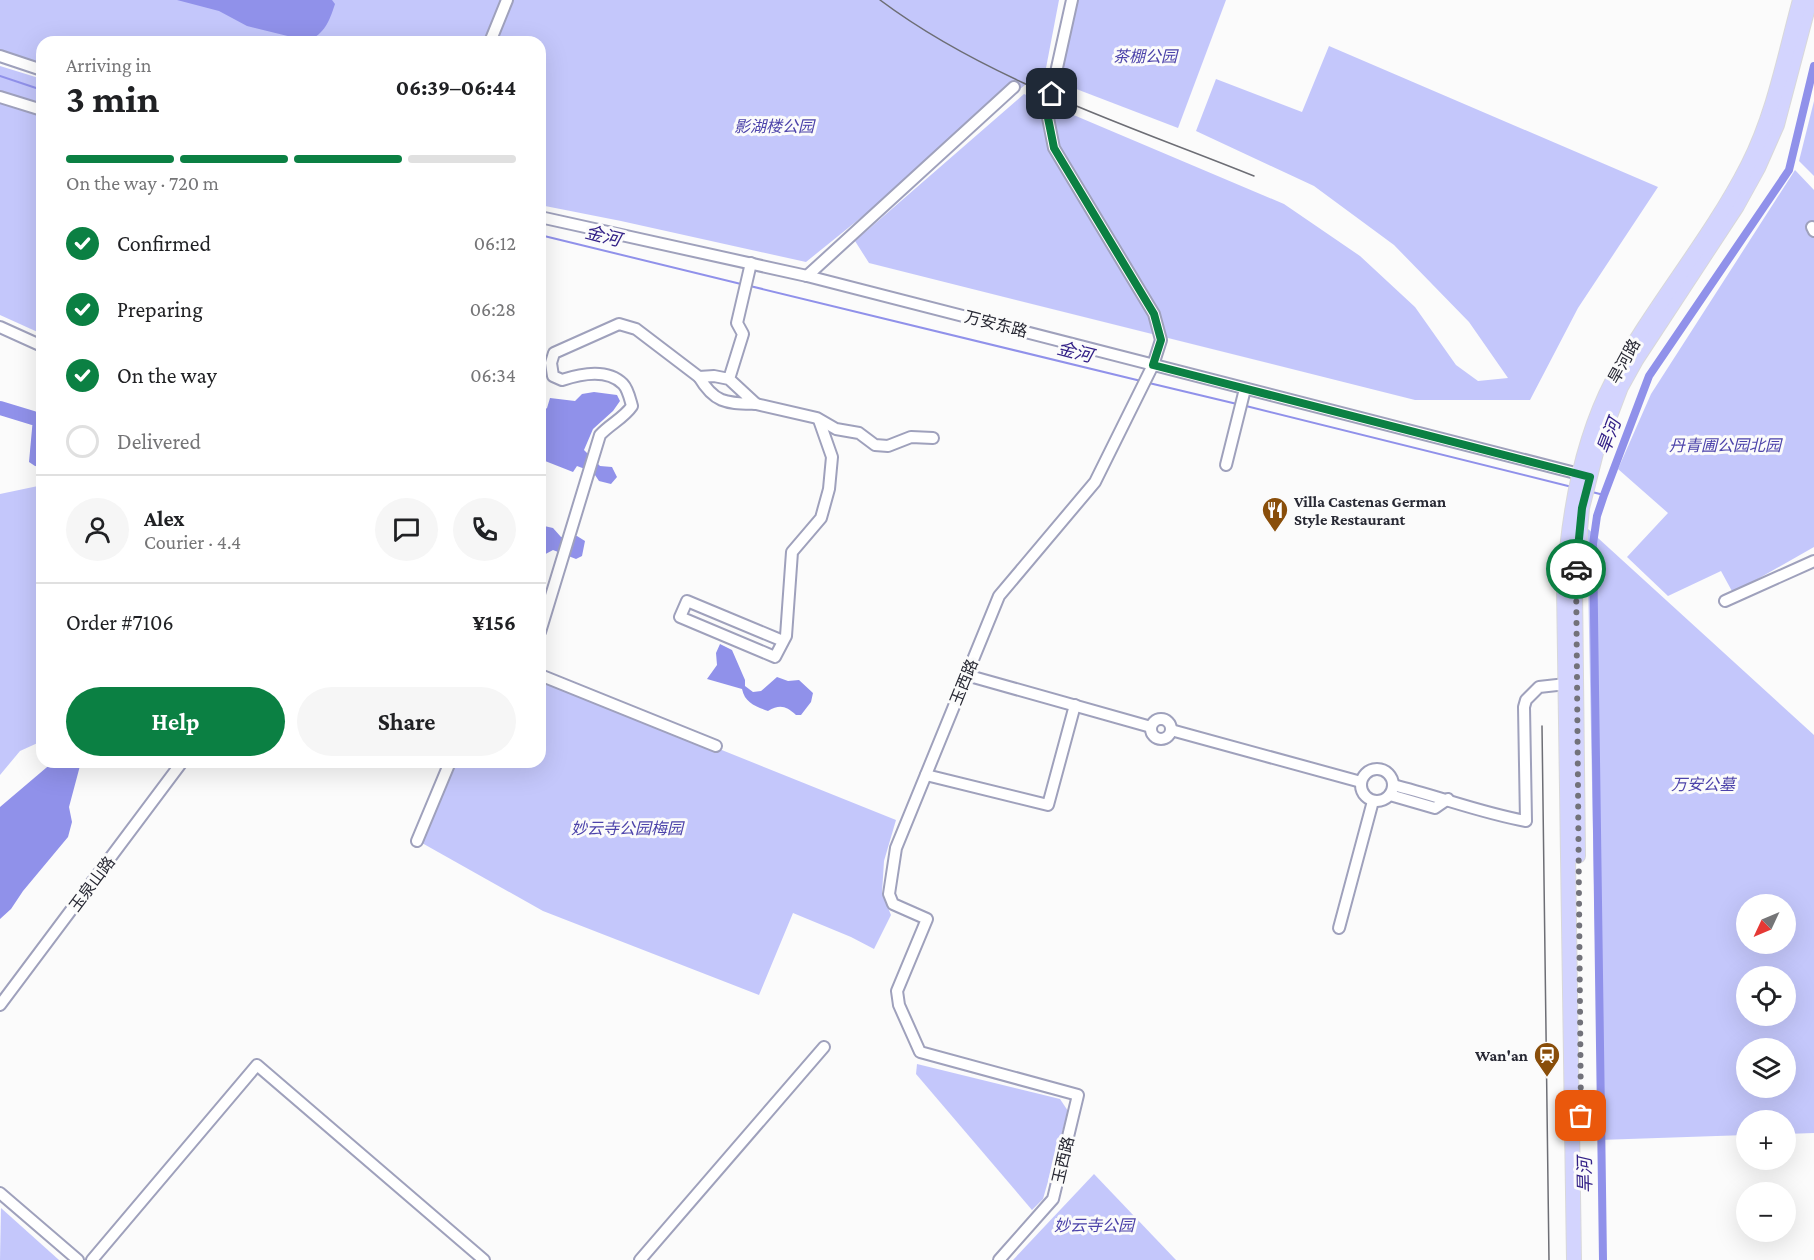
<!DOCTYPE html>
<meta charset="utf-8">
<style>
:root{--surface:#fff;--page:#f6f6f6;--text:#202124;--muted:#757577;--line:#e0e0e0;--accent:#0b8043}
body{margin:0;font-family:"Crimson Pro","Noto Sans SC",serif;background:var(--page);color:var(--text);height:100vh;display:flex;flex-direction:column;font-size:22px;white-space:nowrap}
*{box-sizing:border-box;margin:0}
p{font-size:20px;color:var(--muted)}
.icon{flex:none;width:33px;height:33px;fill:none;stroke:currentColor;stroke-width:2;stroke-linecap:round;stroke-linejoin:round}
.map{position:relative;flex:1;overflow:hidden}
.side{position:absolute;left:36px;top:36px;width:510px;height:732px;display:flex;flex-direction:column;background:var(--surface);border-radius:18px;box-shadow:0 6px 24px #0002}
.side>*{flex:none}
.needle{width:39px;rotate:226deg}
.buttons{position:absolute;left:1736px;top:894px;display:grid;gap:12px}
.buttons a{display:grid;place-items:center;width:60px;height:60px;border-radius:50%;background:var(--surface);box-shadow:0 6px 24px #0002;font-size:30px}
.pin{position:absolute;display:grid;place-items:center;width:51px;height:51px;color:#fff;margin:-26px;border-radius:12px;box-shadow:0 3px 9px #0006}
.courier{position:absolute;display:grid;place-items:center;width:60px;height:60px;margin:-30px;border:4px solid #0b8043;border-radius:50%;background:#fff;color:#222;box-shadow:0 2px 8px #0007}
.head em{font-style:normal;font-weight:700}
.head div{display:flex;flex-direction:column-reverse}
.head{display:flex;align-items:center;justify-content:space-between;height:102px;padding:0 30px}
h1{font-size:39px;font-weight:700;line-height:45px}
.bar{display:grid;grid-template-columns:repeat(4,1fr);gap:9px 6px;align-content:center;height:72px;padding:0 30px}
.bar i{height:8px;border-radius:4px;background:var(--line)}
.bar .current{background:var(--accent)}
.bar p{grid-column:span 4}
.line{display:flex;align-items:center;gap:15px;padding:0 30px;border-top:2px solid var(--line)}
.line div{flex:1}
.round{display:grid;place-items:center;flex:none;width:63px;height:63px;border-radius:32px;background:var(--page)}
ol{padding:0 30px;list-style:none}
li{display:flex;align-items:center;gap:18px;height:66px}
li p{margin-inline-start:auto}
li .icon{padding:6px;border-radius:50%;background:var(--accent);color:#fff;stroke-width:4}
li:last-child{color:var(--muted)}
li i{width:33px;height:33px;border:3px solid var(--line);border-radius:50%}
.primary-button{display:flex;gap:12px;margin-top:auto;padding:12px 30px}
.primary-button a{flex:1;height:69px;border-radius:36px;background:var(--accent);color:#fff;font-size:24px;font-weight:700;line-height:69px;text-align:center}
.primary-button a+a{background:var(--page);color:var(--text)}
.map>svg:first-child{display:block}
.green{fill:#c4c7fb;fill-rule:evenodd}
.water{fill:#9091ea}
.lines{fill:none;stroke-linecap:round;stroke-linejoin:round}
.stream{stroke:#9091ea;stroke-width:2}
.canal{stroke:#9091ea;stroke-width:8}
.river{stroke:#9091ea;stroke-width:14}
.minor-casing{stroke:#9fa1bc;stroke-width:14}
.major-casing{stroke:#d8d8da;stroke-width:16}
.minor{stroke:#fff;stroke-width:10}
.major{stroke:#d3d4fe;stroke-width:14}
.tram{stroke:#6d6e75;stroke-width:1.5}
.done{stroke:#72727a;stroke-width:6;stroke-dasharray:0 10.8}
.route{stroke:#0b8043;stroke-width:8}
.labels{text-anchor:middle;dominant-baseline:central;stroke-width:6;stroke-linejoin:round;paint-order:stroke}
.park-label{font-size:16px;font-style:italic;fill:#4c43aa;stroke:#fbfbfb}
.street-label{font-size:16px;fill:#282934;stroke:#fbfbfb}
.poi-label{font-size:16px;font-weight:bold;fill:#282934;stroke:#fbfbfb;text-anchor:start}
.water-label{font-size:18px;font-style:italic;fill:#332187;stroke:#fbfbfb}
</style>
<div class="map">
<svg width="1814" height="1260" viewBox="0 0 1814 1260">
<rect width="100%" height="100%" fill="#fbfbfb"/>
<!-- green -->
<g class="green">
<path d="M0 0H1059L1046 68 806 262 621 221 540 205V42H42V65L0 52Z"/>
<path d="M1077 0H1226L1178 128 1058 82Z"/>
<path d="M1329 46 1658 187 1578 308 1530 400H1415L869 263 855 241 1024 94 1284 204 1360 256 1415 307 1456 365 1478 381 1508 378 1469 322 1394 245 1314 186 1196 131 1216 79 1302 112Z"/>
<path d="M0 66 42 79V334L0 315Z"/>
<path d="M1814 101V176L1799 161Z"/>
<path d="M1795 170 1814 190V547L1733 593 1721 571 1668 596 1627 557 1668 513 1618 469 1651 394Z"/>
<path d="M38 486 42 489V741L20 751 0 775V494Z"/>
<path d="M1587 528 1814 735V1133L1785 1134V1120H1746V1135L1599 1140ZM1746 904H1785V944H1746ZM1746 976H1785V1016H1746ZM1746 1048H1785V1088H1746Z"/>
<path d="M540 677 896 820 884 861 882 893 891 915 874 949 851 937 793 913 759 995 543 911 422 843 457 762H540Z"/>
<path d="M917 1064 1060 1099 1068 1111 1043 1199 1032 1210 916 1074Z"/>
<path d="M1094 1174 1176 1260H1013Z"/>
<path d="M1 1208 59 1260H0Z"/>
</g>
<!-- water -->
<g class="water">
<path d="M177 0H332L335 4C329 22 325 33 308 41L247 26 219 11Z"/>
<path d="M594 392 617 395 620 401 613 411 593 429 584 450 600 466 612 467 617 477 611 484 599 481 593 472 577 466 573 472 540 459V408L543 411 547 408 550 398 575 401 582 394Z"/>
<path d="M42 413V467L35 466 29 462 33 418 36 414Z"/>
<path d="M540 525 553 528 561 537 577 536 585 541 582 556 576 559 553 550 540 557Z"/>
<path d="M720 644 732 650 745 680V686L753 692 761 691 777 677 788 681 799 680 813 693 811 702 801 715H796C786 706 780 704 768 711 755 706 745 703 742 689L707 679 717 665 716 653Z"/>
<path d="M53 762H81L69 807 72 822 68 837 23 891 11 909 0 919V807Z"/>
</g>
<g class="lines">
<!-- stream -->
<g class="stream">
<path d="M0 76 42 90"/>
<path d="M540 235 741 284"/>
<path d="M750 286 1141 381"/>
<path d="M1149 383 1237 404"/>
<path d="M1246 406 1572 487"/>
<path d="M1592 492 1604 495"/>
</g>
<!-- canal -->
<path class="canal" d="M1603 1260 1593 544 1597 516 1604 495 1649 376 1789 170 1814 66"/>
<!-- river -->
<path class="river" d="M0 408 33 418"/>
<!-- minor casing -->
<g class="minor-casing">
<g id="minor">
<path d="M490 42 507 0"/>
<path d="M0 56 42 70"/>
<path d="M0 97 42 110"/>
<path d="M540 217 807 276 1587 476"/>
<path d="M1812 227 1814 231"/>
<path d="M807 276 1014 87"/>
<path d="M0 327 42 346"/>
<path d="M729 379 756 404C727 403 715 404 699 377L714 376 729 379 743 334 737 323 751 263"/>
<path d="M756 404 817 418 836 429 859 433 875 445 888 446 911 437 933 438"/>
<path d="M1226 465 1245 389"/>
<path d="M1725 601 1814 561"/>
<path d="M540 632 600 435C610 424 624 418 632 406 630 399 628 389 623 384 607 368 580 374 562 380L553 376 551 363 554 353 619 324 636 329 699 377"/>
<path d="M783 641 687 601 680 617 775 657 786 636 792 552 821 518 829 489 832 457 819 420"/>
<path d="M540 675 716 746"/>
<path d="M966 675 1151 727"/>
<circle cx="1161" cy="729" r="10"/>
<path d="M1171 730 1361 782"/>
<circle cx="1377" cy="785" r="16"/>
<path d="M926 775 1048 805 1075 705"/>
<path d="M1393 785C1438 796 1481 813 1526 821L1524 707 1526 700 1539 687 1566 684"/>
<path d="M1390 795 1435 808 1448 799"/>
<path d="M417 841 450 762"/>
<path d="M1339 928 1373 801"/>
<path d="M0 1005 182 762"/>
<path d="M0 1193 78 1260"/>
<path d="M92 1260 257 1065 484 1260"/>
<path d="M640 1260 824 1047"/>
<path d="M999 1260 1053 1199 1078 1095 920 1052 899 1005 897 991 927 919 893 904 889 894 896 848 999 596 1095 482 1153 365 1161 340 1154 314 1054 148 1047 113 1072 0"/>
</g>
</g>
<!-- major casing -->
<g class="major-casing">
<g id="major">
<path d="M1578 856 1575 587 1582 508 1596 453 1621 387 1636 360 1737 206 1758 168 1777 125 1810 0"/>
<path d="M1574 1260 1564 587C1568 517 1580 443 1613 380 1653 305 1710 240 1748 165 1774 114 1785 55 1800 0"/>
</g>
</g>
<!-- minor -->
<use href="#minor" class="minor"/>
<!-- major -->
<use href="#major" class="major"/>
<!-- tram -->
<g class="tram">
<path d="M880 0C988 81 1130 126 1254 176"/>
<path d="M1542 726 1549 1260"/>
</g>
</g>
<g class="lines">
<!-- done -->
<path class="done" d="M1576 569 1581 1116"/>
<!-- route -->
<path class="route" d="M1052 94 1047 113 1054 148 1154 314 1161 340 1153 365 1590 477 1582 508 1576 569"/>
</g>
<!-- icons -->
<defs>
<g id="restaurant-pin" transform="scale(1.35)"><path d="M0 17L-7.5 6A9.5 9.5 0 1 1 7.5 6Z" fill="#894e0a" stroke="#fbfbfb"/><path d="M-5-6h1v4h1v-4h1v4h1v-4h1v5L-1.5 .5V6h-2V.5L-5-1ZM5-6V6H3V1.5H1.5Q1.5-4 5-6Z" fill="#fff"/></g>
<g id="station-pin" transform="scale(1.35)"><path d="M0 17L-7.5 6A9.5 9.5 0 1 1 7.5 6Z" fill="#894e0a" stroke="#fbfbfb"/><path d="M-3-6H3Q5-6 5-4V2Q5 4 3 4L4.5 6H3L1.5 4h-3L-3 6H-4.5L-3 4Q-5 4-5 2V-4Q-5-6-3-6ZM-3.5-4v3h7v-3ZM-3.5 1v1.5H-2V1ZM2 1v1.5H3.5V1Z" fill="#fff"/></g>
</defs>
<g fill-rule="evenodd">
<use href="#restaurant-pin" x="1275" y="510"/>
<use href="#station-pin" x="1547" y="1055"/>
</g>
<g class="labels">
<!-- park labels -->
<g class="park-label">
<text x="1145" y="56">茶棚公园</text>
<text x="774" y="126">影湖楼公园</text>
<text x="1725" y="445">丹青圃公园北园</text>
<text x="1703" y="784">万安公墓</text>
<text x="627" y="828">妙云寺公园梅园</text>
<text x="1094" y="1225">妙云寺公园</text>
</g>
<!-- street labels -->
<g class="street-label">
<text transform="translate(996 324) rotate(14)">万安东路</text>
<text transform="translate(1624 361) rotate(-61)">旱河路</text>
<text transform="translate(964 682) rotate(-68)">玉西路</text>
<text transform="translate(92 884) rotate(-53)">玉泉山路</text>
<text transform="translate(1063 1160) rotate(-77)">玉西路</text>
</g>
<!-- poi labels -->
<g class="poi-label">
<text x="1294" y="501">Villa Castenas German<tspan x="1294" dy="18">Style Restaurant</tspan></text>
<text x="1528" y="1055" text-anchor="end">Wan'an</text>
</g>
<!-- water labels -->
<g class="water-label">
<text transform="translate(603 236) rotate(14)">金河</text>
<text transform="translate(1075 352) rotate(14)">金河</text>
<text transform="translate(1609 436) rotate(-69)">旱河</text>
<text transform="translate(1585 1175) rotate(-91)">旱河</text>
</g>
</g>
</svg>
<div class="buttons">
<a><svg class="needle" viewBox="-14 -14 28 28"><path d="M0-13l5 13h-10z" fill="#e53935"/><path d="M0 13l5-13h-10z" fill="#757577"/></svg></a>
<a><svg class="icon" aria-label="locate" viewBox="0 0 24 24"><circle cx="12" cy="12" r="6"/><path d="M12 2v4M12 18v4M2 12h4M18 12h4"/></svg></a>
<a><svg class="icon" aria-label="layers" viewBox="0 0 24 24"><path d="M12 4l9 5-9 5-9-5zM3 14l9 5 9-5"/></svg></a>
<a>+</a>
<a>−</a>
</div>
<div class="pin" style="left:1581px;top:1116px;background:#ea580c"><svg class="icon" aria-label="bag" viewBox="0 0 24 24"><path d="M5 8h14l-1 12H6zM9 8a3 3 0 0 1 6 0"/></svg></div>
<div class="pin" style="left:1052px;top:94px;background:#1f2937"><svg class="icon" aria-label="home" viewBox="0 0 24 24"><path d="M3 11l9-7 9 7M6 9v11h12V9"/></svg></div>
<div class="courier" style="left:1576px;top:569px"><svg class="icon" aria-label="car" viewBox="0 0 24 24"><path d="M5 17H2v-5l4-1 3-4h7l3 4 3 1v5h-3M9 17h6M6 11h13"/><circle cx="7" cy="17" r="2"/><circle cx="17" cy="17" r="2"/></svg></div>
<section class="side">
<div class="head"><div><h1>3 min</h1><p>Arriving in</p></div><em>06:39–06:44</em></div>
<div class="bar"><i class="current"></i><i class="current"></i><i class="current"></i><i></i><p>On the way · 720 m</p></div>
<ol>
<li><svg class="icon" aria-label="check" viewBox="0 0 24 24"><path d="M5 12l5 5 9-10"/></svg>Confirmed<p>06:12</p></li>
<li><svg class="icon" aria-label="check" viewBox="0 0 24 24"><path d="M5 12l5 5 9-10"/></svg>Preparing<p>06:28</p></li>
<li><svg class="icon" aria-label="check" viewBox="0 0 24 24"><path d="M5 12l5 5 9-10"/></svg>On the way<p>06:34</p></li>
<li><i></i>Delivered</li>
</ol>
<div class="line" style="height:108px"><a class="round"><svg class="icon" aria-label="person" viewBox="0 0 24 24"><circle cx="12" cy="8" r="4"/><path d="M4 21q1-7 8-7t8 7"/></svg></a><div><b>Alex</b><p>Courier · 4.4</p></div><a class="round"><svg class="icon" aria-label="chat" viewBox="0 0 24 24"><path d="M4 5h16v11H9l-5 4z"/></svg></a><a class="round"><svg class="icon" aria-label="phone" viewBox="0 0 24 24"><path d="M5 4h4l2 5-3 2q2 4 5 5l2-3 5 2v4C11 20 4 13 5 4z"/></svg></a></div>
<div class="line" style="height:78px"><div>Order #7106</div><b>¥156</b></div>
<div class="primary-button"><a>Help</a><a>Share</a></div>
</section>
</div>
